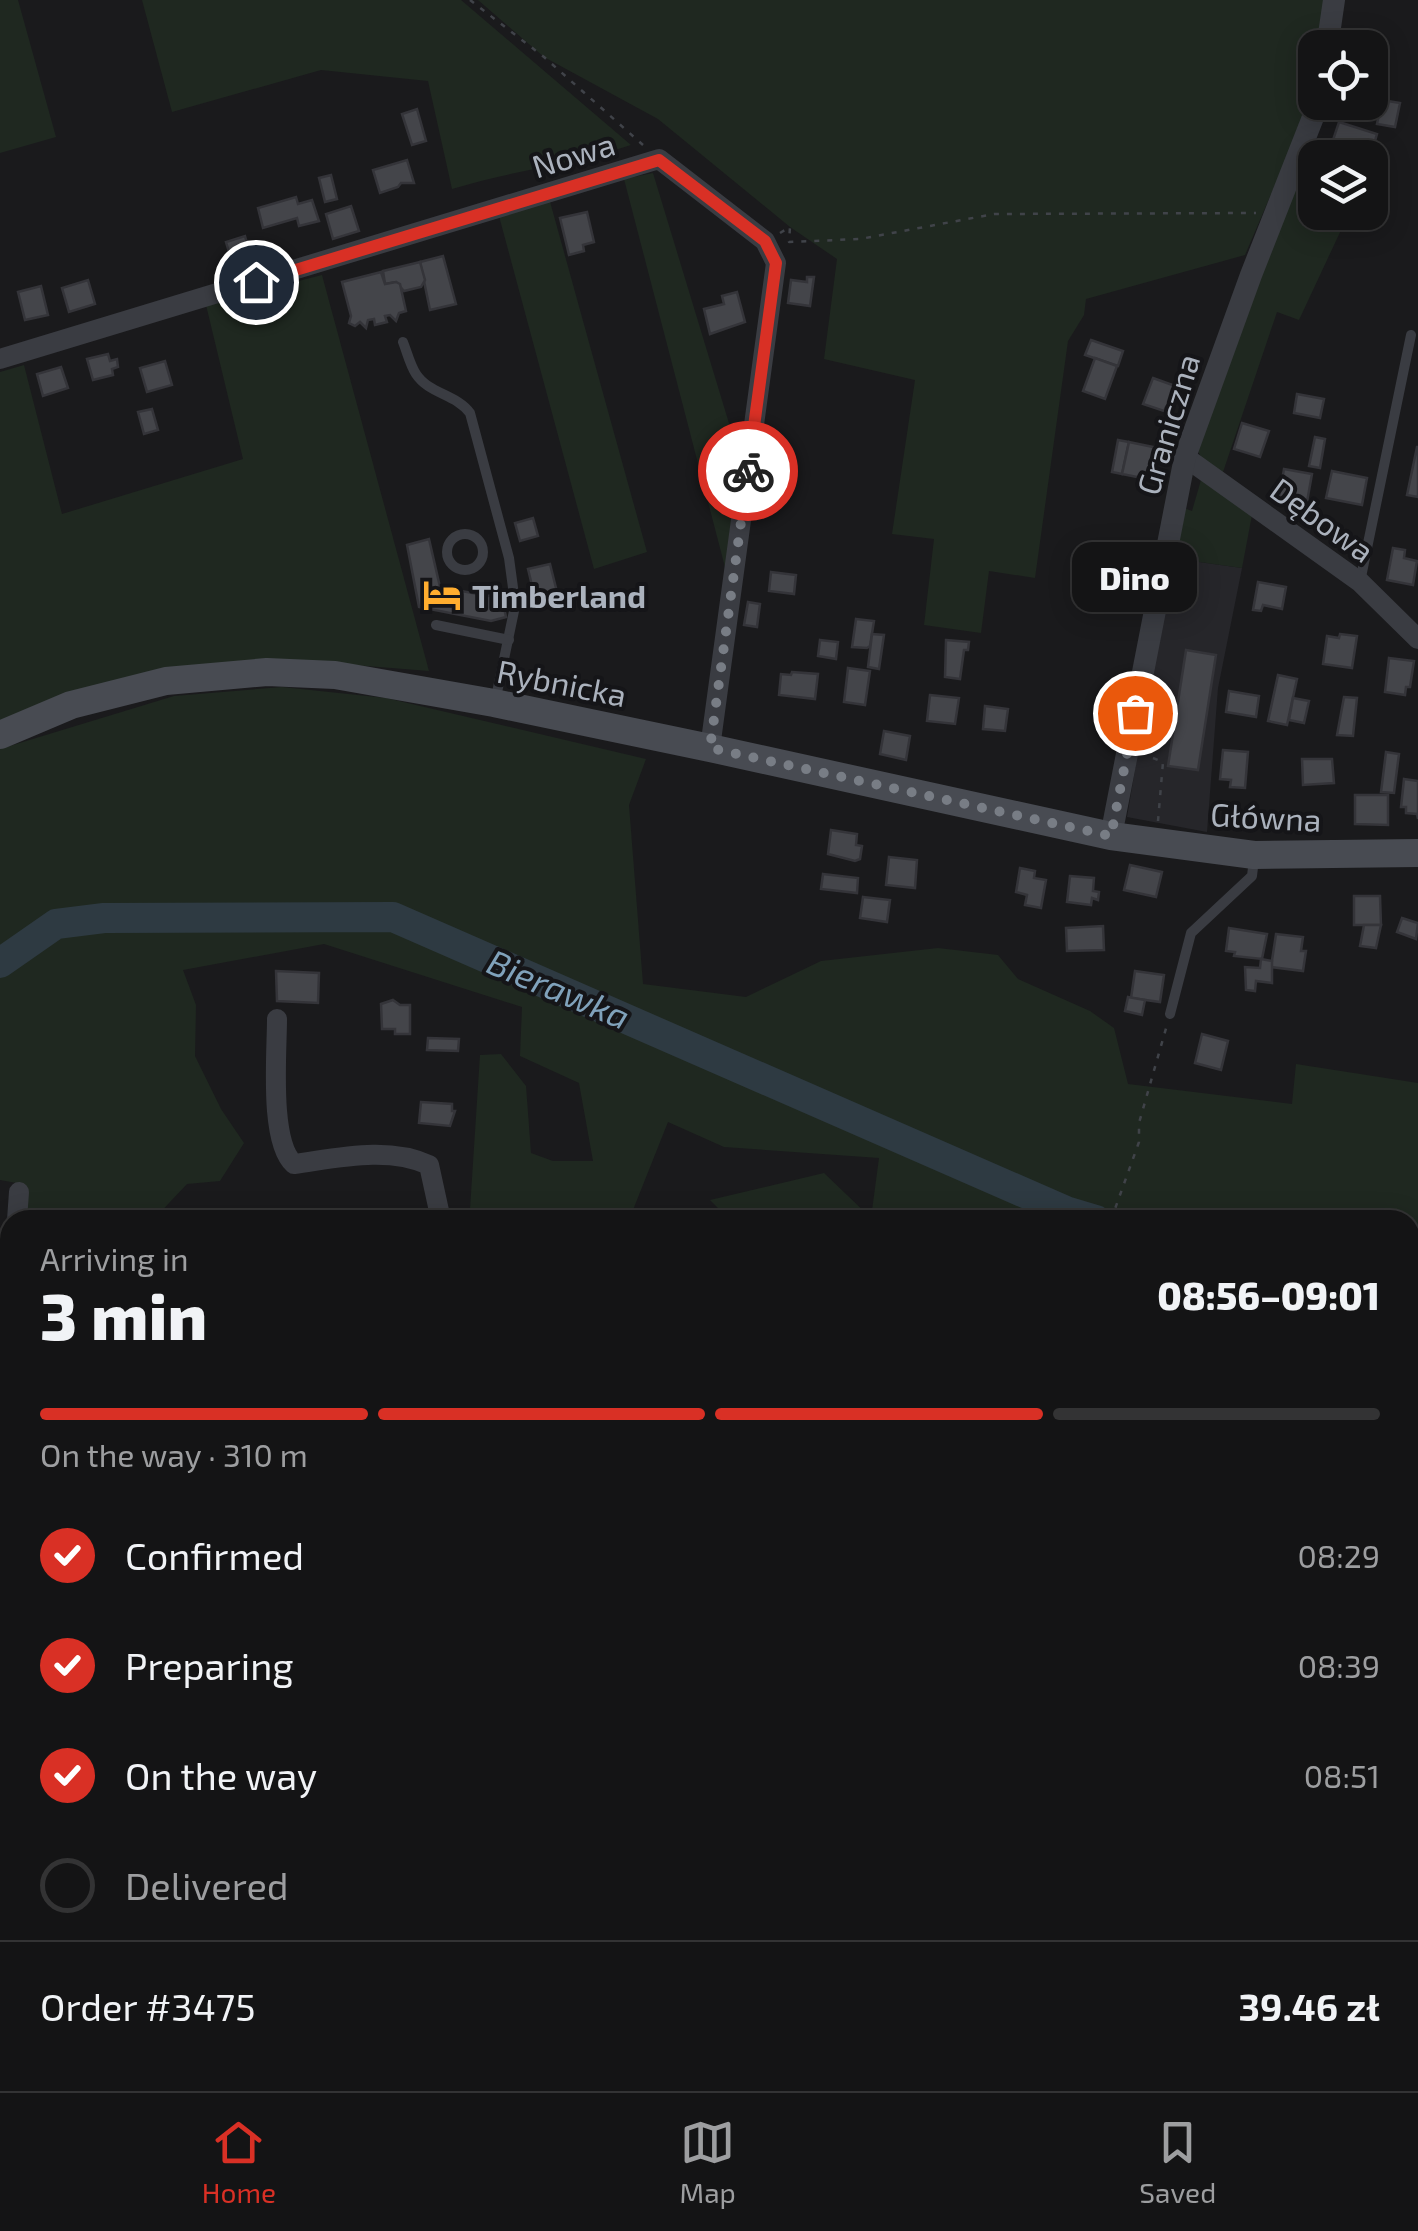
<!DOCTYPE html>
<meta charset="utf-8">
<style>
:root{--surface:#141415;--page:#212122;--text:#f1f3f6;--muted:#9d9ea0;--line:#333334;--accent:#d93025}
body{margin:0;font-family:"Exo 2",sans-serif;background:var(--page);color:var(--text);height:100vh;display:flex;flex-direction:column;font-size:38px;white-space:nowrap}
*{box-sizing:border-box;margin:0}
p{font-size:32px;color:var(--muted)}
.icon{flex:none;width:55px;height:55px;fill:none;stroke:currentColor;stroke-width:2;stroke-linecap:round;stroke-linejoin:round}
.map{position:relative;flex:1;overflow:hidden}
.side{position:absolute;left:0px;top:1210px;width:1420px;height:882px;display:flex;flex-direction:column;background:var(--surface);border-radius:30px 30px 0 0;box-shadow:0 5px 25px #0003,0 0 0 2px var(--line)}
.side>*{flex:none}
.controls{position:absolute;left:1298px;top:30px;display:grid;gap:20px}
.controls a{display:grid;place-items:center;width:90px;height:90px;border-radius:20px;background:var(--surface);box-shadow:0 5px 25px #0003,0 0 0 2px var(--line);font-size:50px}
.pin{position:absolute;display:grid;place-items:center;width:85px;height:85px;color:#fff;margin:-42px;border:5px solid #fff;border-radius:50%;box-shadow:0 2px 10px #0007}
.courier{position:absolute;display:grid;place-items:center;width:100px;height:100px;margin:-50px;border:8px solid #d93025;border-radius:50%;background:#fff;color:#222;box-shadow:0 2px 12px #0007}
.bubble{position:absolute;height:70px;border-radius:20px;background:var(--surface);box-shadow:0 5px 25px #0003,0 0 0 2px var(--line);font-size:32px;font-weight:800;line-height:70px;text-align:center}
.overview em{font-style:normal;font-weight:800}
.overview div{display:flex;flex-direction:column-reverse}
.overview{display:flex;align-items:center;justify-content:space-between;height:170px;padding:0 40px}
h1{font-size:65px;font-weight:800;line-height:75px}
.bar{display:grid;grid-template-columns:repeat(4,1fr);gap:15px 10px;align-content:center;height:120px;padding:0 40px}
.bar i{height:12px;border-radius:8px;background:var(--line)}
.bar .on{background:var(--accent)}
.bar p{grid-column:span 4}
.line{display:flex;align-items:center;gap:25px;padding:0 40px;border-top:2px solid var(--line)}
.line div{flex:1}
ol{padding:0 40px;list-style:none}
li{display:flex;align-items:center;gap:30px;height:110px}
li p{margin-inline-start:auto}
li .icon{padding:10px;border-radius:50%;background:var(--accent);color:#fff;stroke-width:4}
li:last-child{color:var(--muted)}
li i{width:55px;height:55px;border:5px solid var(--line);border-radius:50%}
.tabs{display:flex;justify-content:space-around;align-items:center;height:140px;border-top:2px solid var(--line);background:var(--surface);font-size:28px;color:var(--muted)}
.tabs a{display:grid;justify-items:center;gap:5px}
.tabs .on{color:var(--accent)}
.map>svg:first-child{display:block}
.built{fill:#26262a}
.green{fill:#1f2820}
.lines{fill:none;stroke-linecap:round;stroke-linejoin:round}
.river{stroke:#2e3a42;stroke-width:30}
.building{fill:#44454a;stroke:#343439;stroke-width:2.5}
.path{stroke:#404349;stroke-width:2.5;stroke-dasharray:5 8;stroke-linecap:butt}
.service{stroke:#3a3c42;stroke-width:10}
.minor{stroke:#3a3c42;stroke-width:20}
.tertiary{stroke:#3a3c42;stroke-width:22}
.secondary{stroke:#484b52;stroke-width:28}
.done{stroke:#787d85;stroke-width:10;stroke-dasharray:0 18}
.route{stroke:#d93025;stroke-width:12}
.labels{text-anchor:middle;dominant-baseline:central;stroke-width:8;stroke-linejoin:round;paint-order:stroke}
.street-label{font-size:32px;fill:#abb2bd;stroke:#151518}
.poi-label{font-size:32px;font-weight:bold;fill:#abb2bd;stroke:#151518;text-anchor:start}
.water-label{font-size:35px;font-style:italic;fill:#80a2bb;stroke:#151518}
</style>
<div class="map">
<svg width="1418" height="2091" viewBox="0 0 1418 2091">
<rect width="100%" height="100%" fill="#1a1a1c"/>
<!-- built -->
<path class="built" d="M1171 558 1242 568 1218 688 1207 832 1127 817Z"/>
<!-- green -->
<g class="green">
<path d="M0 0H18L56 137 0 153Z"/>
<path d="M142 0H461L631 145C572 164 511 171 452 189L428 81 321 70 172 112Z"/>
<path d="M478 0H1325L1318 47 1315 48 1308 108 1245 255 1086 299 1084 315 1068 341 1035 578 989 571 981 633 924 625 934 539 892 534 915 380 824 359 837 259 790 227 658 119 544 57Z"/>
<path d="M1303 162 1315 167V212L1349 213 1299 320 1277 312 1222 475 1203 461 1198 451Z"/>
<path d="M653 173 742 466 726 571 624 179Z"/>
<path d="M549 198 647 552 594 569 499 216Z"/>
<path d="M322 275 429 671 279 659 169 668 0 722V372L24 365 62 514 243 459 206 305Z"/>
<path d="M1201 480 1252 515 1242 568 1171 558 1184 508 1192 511Z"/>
<path d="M282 687 386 698 646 759 629 805 643 984 746 997 821 961 938 948 998 955 1018 979 1090 1011 1114 1028 1128 1084 1292 1104 1296 1064 1418 1083V1304L1410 1301V1220H730L710 1200 824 1173 871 1218 879 1158 724 1147 668 1122 629 1220H534L524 1216 470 1209 480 1055 501 1054 526 1086 531 1153 553 1161H593L579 1083 520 1056 522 1007 324 944 183 970 196 1005 195 1056 221 1109 244 1143 220 1181 187 1184 153 1220H24L22 1184 0 1180V749L174 696Z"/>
<path d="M1410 1316 1418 1319V2091H0V1477L10 1476V2082H1410Z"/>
</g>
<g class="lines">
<!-- river -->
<g class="river">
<path d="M0 963 56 924 104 918 393 917 1066 1211 1096 1220"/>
<path d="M1410 1309 1418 1311"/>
</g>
</g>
<!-- building -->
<g class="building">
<path d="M1382 100 1400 103 1395 127 1377 124Z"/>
<path d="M417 109 426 141 412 145 402 114Z"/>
<path d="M1339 122 1377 134 1370 158H1348L1329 152Z"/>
<path d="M407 160 414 183H401L398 187 380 193 373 170Z"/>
<path d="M331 175 337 199 325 202 319 178Z"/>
<path d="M296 197 298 204 312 200 319 221 299 226 297 218 263 228 258 208Z"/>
<path d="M351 206 359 231 333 239 326 214Z"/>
<path d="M587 212 594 242 583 245 584 251 569 255 560 218Z"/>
<path d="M245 236 251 257 232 262 226 242Z"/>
<path d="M443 256 456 304 430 310 420 262Z"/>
<path d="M420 262 425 280 421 287 404 291 396 282 385 284 383 271Z"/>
<path d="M381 272 385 284 396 282 400 284 406 311 399 313 396 321 390 315 385 316 387 322 375 325 374 319 368 320 366 328 360 322 355 326 349 323 351 316 342 282Z"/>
<path d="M807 277H814L810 306 788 303 791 280 807 282Z"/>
<path d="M88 280 95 304 69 312 62 288Z"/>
<path d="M41 286 48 315 25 320 18 292Z"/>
<path d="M737 292 745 322 710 334 704 309 724 304 722 296Z"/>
<path d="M1091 340 1123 351 1118 366 1085 355Z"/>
<path d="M108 354 110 361 117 359 118 367 112 369 113 375 93 380 87 359Z"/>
<path d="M1095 358 1117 366 1105 399 1083 391Z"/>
<path d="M165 361 172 385 147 392 140 368Z"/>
<path d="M61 367 68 388 43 396 37 374Z"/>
<path d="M1153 378 1181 388 1173 409 1166 407 1164 411 1143 404Z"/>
<path d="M1297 394 1324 399 1320 418 1294 413Z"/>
<path d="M152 409 158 430 144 434 138 412Z"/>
<path d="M1242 423 1269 431 1260 457 1234 449Z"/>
<path d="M1315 437 1325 439 1320 468 1309 466Z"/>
<path d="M1118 440 1129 442 1122 474 1112 472Z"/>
<path d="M1129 442 1158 448 1152 480 1122 474Z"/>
<path d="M1417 447H1418V497L1407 495Z"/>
<path d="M1284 469 1312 474 1307 502 1279 497Z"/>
<path d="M1332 471 1367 478 1362 505 1326 498Z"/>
<path d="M533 518 538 536 520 541 515 523Z"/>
<path d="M429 539 440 587 488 596 501 593 506 617 491 621 419 607 407 545Z"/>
<path d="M1393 548 1405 550 1404 558 1417 561 1413 585 1387 580Z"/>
<path d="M550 564 557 592 535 598 528 569Z"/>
<path d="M771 572 796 575 794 594 769 591Z"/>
<path d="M1258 582 1286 587 1282 609 1263 605 1261 611 1253 610Z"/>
<path d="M748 602 760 604 757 627 744 625Z"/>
<path d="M856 619 874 621 870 646 867 648 852 647Z"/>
<path d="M872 634 884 635 879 669 868 667Z"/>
<path d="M1340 634 1357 636 1352 668 1323 664 1327 636 1339 638Z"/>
<path d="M820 640 838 642 836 659 818 656Z"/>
<path d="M946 640 969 642 968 650H964L960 679 945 677Z"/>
<path d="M1186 650 1216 655 1198 770 1168 766Z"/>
<path d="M1389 658 1414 661 1410 687H1406L1405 695 1385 692Z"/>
<path d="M848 668 870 671 865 705 844 702Z"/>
<path d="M792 672 818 674 815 699 779 695 781 674 791 675Z"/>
<path d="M1278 675 1297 679 1287 725 1268 721Z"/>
<path d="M1229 691 1259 696 1256 717 1226 712Z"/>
<path d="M930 695 959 698 955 724 927 721Z"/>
<path d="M1344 697 1357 698 1353 736 1337 735Z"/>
<path d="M1293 698 1309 701 1304 723 1289 720Z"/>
<path d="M985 706 1008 709 1005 731 983 729Z"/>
<path d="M884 731 910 736 906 760 880 754Z"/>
<path d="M1223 750 1248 752 1245 788 1230 787 1231 780 1220 779Z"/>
<path d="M1386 752 1399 754 1394 793 1381 792Z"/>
<path d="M1302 759H1332L1334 783 1303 785Z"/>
<path d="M1404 779 1418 781V819L1417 814 1406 813V807H1401Z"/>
<path d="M1355 795H1388V825L1355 824Z"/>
<path d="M831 830 857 834 856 845 862 846 860 859 855 861 828 854Z"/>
<path d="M889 857 917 860 915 888 886 885Z"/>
<path d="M1130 865 1162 872 1156 897 1124 890Z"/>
<path d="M1020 868 1035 871 1034 878 1046 880 1041 908 1025 905 1027 895 1016 892Z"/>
<path d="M823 874 858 878 857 893 821 889Z"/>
<path d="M1070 876 1094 878 1093 891 1099 892 1098 900 1092 898 1091 905 1067 902Z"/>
<path d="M1354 896H1380L1381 925H1354Z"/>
<path d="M863 897 890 900 887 922 860 918Z"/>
<path d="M1402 918 1418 923 1416 939 1397 932Z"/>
<path d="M1364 925H1381L1376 948 1360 946Z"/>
<path d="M1103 926 1104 950 1067 951 1066 928Z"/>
<path d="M1229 928 1267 934 1262 959 1234 956 1235 952 1226 951Z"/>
<path d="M1276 934 1303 937 1301 951H1306L1303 971 1271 967Z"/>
<path d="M1261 959 1272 961V983L1256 981 1255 991 1246 990 1245 967 1260 968Z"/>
<path d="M276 971 319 973 318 1003 277 1001Z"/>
<path d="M1135 971 1164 975 1160 1002 1131 998Z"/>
<path d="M1128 997 1145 1000 1142 1015 1125 1011Z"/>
<path d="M393 1000 400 1005H410V1034H395V1029H382L381 1004Z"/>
<path d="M1202 1034 1228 1041 1221 1070 1195 1063Z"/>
<path d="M428 1038 459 1039 458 1051 427 1050Z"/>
<path d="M421 1102 452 1104V1111H455L450 1126 419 1123Z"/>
</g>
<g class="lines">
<!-- path -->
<g class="path">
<path d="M470 0 544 57 643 145"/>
<path d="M780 233 790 227 789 242 860 239 994 214 1256 213"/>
<path d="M1153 758 1163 762 1158 821"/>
<path d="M1111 1220 1139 1142V1123L1167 1025"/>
<path d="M1232 2082 1239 2091"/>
<path d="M724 2091 726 2082"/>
</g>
<!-- service -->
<g class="service">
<path d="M403 342C407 352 410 365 416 374 429 394 456 394 470 413L509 558 514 595V611L495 702"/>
<circle cx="465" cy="552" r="18"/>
<path d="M1360 582 1411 335"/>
<path d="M436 625 509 640"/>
<path d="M1170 1014 1191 933 1252 876 1254 859"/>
</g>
<!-- minor -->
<g class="minor">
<path d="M0 359 659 159 765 241 776 263 710 748"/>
<path d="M1185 457 1360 582 1418 639"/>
<path d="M277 1019C277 1053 269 1142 294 1164 338 1158 388 1146 429 1165L441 1220"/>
<path d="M17 1220 19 1192"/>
<path d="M0 1405 10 1294"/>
<path d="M0 1471 10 1470"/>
<path d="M1410 1506 1418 1507"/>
</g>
<!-- tertiary -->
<g class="tertiary">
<path d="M1327 48 1334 0"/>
<path d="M1111 836 1185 457 1251 275 1319 102"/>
</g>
<!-- secondary -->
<path class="secondary" d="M0 735 71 705 166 681 267 672 335 675 494 703 710 748 1111 836 1254 855 1418 853"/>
</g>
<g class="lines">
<!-- done -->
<path class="done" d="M748 471 710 748 1111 836 1135 713"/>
<!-- route -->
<path class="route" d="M256 282 659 160 765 241 776 263 748 471"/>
</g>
<!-- icons -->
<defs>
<g id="hotel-bare" transform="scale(3)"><path d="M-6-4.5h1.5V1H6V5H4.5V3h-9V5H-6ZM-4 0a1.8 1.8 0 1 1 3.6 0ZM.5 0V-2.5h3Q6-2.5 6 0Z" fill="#ffad2f" stroke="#151518" stroke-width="2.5" paint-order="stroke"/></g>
</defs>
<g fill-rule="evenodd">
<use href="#hotel-bare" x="442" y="595"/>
</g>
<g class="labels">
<!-- street labels -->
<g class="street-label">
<text transform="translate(573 154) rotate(-17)">Nowa</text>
<text transform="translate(1167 424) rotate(-73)">Graniczna</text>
<text transform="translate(1323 519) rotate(36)">Dębowa</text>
<text transform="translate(562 682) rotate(11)">Rybnicka</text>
<text transform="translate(1266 816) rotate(3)">Główna</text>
</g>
<!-- poi labels -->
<g class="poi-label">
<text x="472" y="595">Timberland</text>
</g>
<!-- water labels -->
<g class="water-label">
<text transform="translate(559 988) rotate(23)">Bierawka</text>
</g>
</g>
</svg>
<div class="controls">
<a><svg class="icon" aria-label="locate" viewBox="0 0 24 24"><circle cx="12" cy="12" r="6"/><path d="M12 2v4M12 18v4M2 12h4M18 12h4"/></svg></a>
<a><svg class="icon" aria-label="layers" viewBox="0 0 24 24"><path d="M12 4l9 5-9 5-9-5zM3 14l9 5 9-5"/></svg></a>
</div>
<div class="pin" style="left:1135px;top:713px;background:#ea580c"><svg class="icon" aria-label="bag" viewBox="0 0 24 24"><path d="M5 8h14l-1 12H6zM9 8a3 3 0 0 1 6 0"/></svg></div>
<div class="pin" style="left:256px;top:282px;background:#1f2937"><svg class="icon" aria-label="home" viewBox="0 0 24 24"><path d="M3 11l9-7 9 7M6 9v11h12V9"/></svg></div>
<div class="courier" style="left:748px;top:471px"><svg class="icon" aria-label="bike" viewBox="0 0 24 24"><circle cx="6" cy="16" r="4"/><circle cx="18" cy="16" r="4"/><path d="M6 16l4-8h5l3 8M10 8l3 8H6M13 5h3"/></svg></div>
<div class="bubble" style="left:1072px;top:542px;width:125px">Dino</div>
<section class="side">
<div class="overview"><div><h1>3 min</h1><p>Arriving in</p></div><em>08:56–09:01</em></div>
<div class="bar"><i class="on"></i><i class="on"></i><i class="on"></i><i></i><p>On the way · 310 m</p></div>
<ol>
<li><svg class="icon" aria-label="check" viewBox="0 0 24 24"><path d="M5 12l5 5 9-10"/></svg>Confirmed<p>08:29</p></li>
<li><svg class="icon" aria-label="check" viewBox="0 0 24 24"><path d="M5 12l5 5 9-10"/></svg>Preparing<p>08:39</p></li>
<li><svg class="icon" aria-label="check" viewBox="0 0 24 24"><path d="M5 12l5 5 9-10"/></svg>On the way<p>08:51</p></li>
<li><i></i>Delivered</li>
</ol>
<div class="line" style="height:130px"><div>Order #3475</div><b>39.46 zł</b></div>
</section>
</div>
<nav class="tabs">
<a class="on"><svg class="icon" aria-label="home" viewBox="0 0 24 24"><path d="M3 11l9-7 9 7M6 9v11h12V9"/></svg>Home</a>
<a><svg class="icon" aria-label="map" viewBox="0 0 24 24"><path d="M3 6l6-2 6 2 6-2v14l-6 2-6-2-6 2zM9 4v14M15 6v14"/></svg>Map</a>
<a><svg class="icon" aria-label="saved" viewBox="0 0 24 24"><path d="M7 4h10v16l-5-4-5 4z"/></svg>Saved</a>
</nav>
